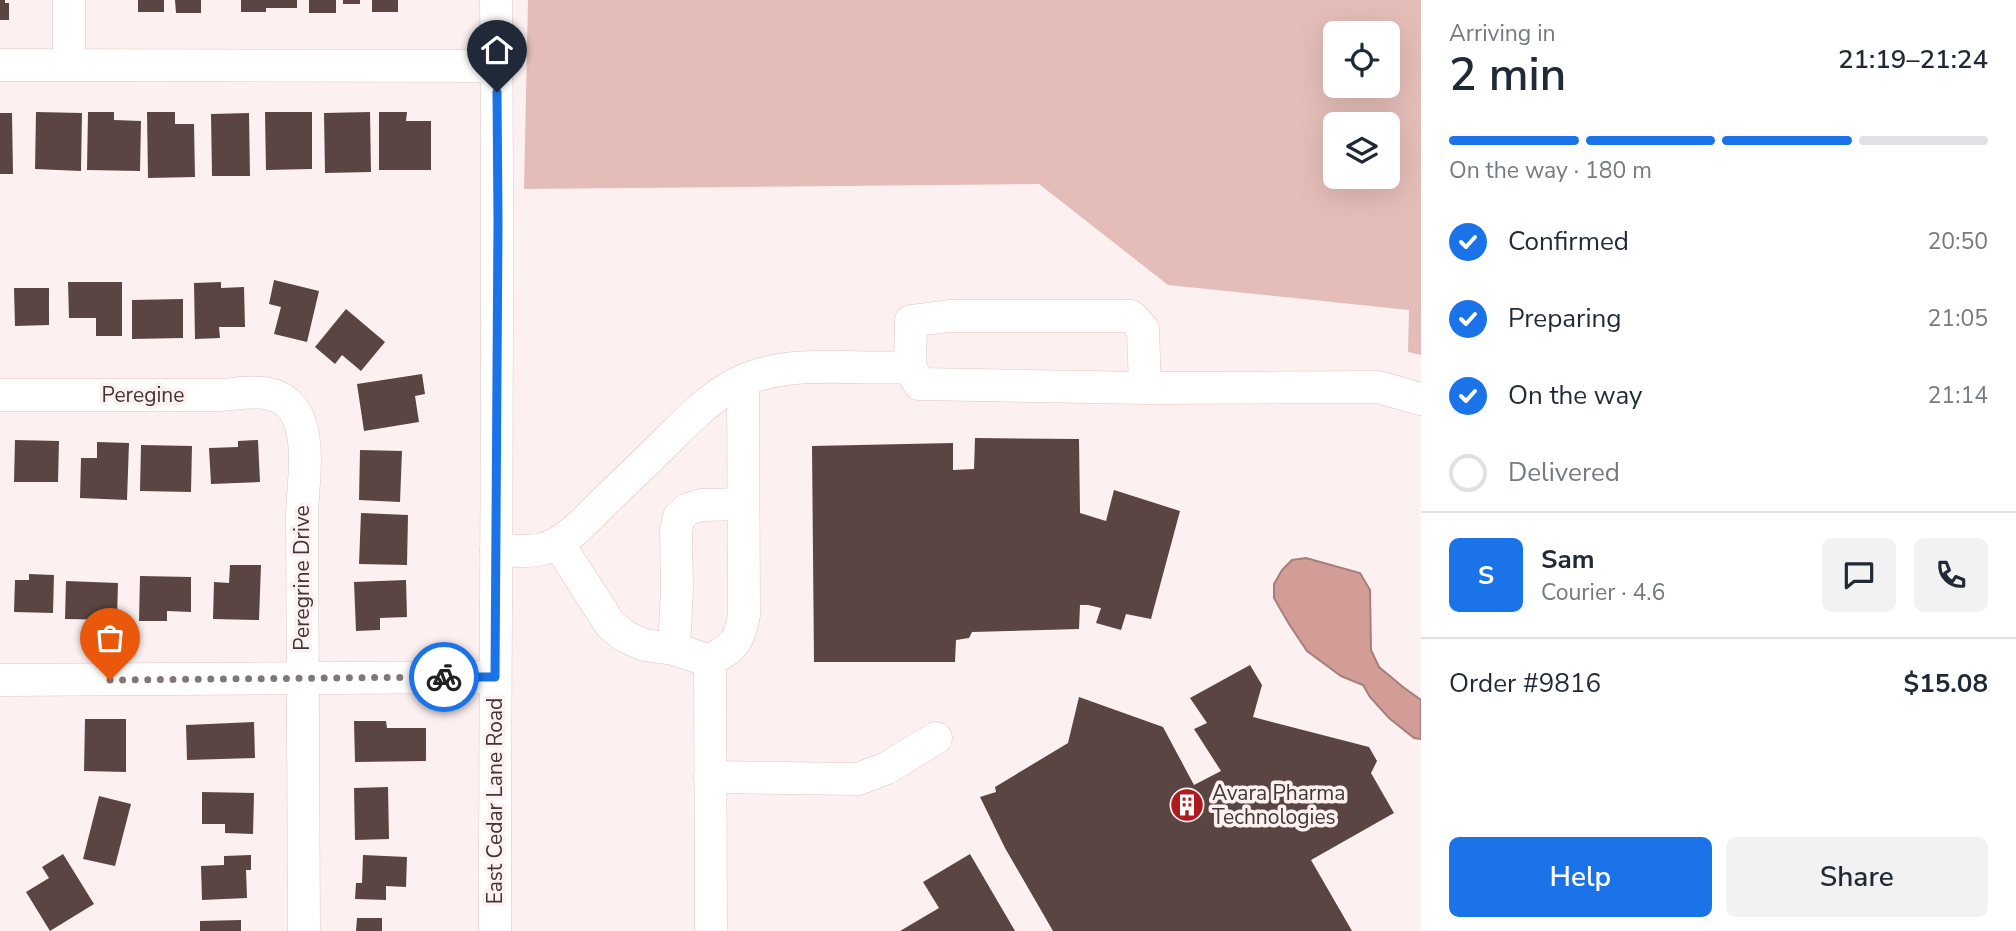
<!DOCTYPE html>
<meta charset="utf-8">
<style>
:root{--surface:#fff;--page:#f2f2f3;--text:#1f2937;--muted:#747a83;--line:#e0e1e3;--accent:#1a73e8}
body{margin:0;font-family:"Nunito Sans",sans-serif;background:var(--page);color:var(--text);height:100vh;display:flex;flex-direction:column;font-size:26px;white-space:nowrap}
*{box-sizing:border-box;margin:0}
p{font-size:23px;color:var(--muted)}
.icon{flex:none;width:38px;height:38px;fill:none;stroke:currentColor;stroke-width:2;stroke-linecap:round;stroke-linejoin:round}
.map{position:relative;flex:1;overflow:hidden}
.details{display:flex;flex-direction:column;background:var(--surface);width:595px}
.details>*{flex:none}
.fabs{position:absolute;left:1323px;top:21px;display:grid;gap:14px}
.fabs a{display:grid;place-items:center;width:77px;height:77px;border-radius:10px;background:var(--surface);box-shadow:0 7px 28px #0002;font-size:35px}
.pin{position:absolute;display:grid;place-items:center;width:60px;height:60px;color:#fff;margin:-72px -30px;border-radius:50% 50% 50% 0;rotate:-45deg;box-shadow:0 0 7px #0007}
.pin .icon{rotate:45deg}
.courier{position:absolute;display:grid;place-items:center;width:70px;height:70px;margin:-35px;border:5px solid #1a73e8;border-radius:50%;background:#fff;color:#222;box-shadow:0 2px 9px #0007}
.headline em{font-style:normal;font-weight:600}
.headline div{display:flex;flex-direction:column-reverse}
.headline{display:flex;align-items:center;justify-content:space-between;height:119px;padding:0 28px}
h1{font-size:46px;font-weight:600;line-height:52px}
.bar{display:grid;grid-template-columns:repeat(4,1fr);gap:10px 7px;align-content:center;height:84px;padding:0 28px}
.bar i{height:9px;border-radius:5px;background:var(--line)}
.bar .selected{background:var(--accent)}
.bar p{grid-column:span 4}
.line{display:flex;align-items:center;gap:18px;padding:0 28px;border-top:2px solid var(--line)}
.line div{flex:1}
.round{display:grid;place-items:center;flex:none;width:74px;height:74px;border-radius:10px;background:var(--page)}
ol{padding:0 28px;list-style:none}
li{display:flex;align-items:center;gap:21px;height:77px}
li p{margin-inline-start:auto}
li .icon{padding:7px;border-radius:50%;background:var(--accent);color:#fff;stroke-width:4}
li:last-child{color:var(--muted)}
li i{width:38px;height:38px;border:4px solid var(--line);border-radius:50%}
.action{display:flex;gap:14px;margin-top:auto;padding:14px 28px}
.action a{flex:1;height:80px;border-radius:10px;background:var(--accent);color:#fff;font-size:28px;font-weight:600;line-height:80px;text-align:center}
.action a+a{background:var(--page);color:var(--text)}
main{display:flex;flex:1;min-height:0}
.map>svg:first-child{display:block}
.green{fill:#e4bdb8;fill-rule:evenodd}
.water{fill:#d39d97;stroke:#a77e7a;stroke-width:2}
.building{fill:#5a4542}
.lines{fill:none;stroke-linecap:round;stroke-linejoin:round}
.minor-casing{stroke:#dfc5c1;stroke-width:33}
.minor{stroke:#fff;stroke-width:32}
.done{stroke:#827776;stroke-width:7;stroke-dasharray:0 12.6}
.route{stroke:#1a73e8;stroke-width:9}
.labels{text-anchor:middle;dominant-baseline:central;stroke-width:7;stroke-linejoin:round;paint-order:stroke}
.street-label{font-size:21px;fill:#403635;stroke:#fcf1f0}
.poi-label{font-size:21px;fill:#403635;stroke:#fcf1f0;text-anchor:start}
</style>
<main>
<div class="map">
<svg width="1421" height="931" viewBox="0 0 1421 931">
<rect width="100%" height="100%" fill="#fcf1f0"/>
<!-- green -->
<path class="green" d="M528 0H1421V355L1408 352 1409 310 1168 285 1039 184 524 189ZM1335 33H1388V86H1335ZM1335 124H1388V177H1335Z"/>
<!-- water -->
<path class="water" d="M1306 558 1360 573 1370 590 1371 650 1379 667 1403 687 1421 700V739L1414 738 1389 718 1370 697 1363 685 1341 676 1307 651 1289 624 1274 598V584L1282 570 1292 560Z"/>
<!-- building -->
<g class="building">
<path d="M0 0H5V3H9V20H0Z"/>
<rect x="138" y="0" width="26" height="12"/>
<path d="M175 0H201V13H176Z"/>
<path d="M241 0H297V8H266V12H241Z"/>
<rect x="309" y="0" width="27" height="13"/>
<rect x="343" y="0" width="17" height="4"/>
<rect x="372" y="0" width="26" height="12"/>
<path d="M36 112 82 113 81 171 35 169Z"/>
<path d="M88 112H114V120L141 121 140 171 87 170Z"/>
<path d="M147 112H175V124H194L195 177 148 178Z"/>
<path d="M265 112H312V169L266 170Z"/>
<path d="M370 112 371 172 325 173 324 113Z"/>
<path d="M379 112H407L406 121H431V170H379Z"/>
<path d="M0 113H12L13 174H0Z"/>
<path d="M249 113 250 176H212L211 114Z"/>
<path d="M274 280 319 291 307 342 274 334 281 307 269 304Z"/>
<path d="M68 282H122V336H96V318H69Z"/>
<path d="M221 282V288L244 287 245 327H219L220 338 195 339 194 283Z"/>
<path d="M14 288H49V325L15 326Z"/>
<path d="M183 299V338L132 339V300Z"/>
<path d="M346 309 385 342 361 371 342 355 335 364 315 347Z"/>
<path d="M422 374 425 394 415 396 419 422 364 431 357 384Z"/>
<path d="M975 438 1079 439 1080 513 1106 521 1114 490 1180 511 1151 619 1126 614 1121 630 1096 623 1101 608 1088 605H1080L1079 629 972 632 969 638 956 640 955 662H814L812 446 953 443V470L974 469Z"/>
<path d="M15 440 59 441 58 482H14Z"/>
<path d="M258 440 260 482 211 484 209 448 238 447V441Z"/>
<path d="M97 442 129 443 127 500 80 498 81 458H97Z"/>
<path d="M141 445 192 446 191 492 140 491Z"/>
<path d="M360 450 402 451 400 502 359 500Z"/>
<path d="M361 513 408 515 407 565 359 564Z"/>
<path d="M230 565H261L259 620 213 619 214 582 229 583Z"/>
<path d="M29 574 54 575 53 613 14 612 15 580H29Z"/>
<path d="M140 576 191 577V612L167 611V621H139Z"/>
<path d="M406 580 407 617 380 618V630L356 631 354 582Z"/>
<path d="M66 581 118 583 117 620 65 619Z"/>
<path d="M1250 665 1262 685 1253 717 1369 747 1377 761 1371 773 1394 813 1311 860 1352 931H1053L1005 848 980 797 996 792 995 787 1068 743 1079 697 1163 727 1194 785 1221 771 1194 729 1207 723 1190 698Z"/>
<path d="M85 719H126V772L84 771Z"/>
<path d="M354 721H386L387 728H426V761L355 762Z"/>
<path d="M254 722 255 758 187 760 186 725Z"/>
<path d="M388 787 389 839 355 840 354 788Z"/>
<path d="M202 792 254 793 253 834 225 833V824H202Z"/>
<path d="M99 796 131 804 115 866 83 859Z"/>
<path d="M63 854 94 904 50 931 26 892 49 878 42 867Z"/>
<path d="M970 854 1015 931H900L939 908 923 882Z"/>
<path d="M251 855V870H246L247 898 202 900 201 866 224 865V856Z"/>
<path d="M363 855 407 857 406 887 386 886V900L355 899 356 883H362Z"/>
<path d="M357 918H382V931H356Z"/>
<path d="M241 920V931H200V921Z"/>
</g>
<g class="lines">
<!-- minor casing -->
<g class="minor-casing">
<g id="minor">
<path d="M69 0V65"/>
<path d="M0 65 497 66"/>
<path d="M1145 388 1143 329 1131 316H949L911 321 910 367 919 384 1145 388 1378 387 1421 399"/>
<path d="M0 395H221C235 394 250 391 264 393 319 400 303 475 302 514L304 931"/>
<path d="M558 543 610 624 624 636 644 645 674 649 710 661C734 646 739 643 744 615L743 381"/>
<path d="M496 550C510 550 529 553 543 549 566 543 586 520 602 504 625 482 648 460 671 437 688 420 706 402 727 389 780 355 851 371 910 367"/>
<path d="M674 649 677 589 676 531 679 517 688 509 701 505 743 504"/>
<path d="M710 661 711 931"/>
<path d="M0 680 495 677"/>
<path d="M710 777 858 779 887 768 936 738"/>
<path d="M495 931C495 621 499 310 496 0"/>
</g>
</g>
<!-- minor -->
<use href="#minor" class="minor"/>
</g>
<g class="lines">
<!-- done -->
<path class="done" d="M110 680 444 677"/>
<!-- route -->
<path class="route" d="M444 677H495L498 222 497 92"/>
</g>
<!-- icons -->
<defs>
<g id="building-disc" transform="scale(1.75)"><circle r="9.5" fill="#ad1b1e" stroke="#fcf1f0"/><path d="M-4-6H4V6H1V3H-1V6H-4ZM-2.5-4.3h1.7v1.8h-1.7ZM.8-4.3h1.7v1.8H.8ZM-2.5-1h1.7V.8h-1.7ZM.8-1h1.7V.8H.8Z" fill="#fff"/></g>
</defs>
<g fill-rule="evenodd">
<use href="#building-disc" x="1187" y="805"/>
</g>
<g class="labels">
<!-- street labels -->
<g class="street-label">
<text x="143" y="395">Peregine</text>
<text transform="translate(302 578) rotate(-90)">Peregrine Drive</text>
<text transform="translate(495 801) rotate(-90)">East Cedar Lane Road</text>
</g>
<!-- poi labels -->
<g class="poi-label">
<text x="1212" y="793">Avara Pharma<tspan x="1212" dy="24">Technologies</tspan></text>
</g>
</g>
</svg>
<div class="fabs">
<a><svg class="icon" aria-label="locate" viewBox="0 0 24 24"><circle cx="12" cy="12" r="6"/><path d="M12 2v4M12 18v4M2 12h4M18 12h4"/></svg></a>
<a><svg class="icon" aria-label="layers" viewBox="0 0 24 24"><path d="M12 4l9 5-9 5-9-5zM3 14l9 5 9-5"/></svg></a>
</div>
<div class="pin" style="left:110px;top:680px;background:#ea580c"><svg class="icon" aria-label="bag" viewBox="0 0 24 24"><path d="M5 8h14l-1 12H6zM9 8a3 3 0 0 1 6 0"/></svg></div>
<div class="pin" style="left:497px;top:92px;background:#1f2937"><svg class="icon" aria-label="home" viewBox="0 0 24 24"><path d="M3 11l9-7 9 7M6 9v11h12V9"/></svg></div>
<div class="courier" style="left:444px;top:677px"><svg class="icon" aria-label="bike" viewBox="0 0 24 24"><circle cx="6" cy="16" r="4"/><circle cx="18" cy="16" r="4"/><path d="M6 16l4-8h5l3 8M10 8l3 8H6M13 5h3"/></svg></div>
</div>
<section class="details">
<div class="headline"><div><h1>2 min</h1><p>Arriving in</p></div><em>21:19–21:24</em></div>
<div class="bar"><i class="selected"></i><i class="selected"></i><i class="selected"></i><i></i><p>On the way · 180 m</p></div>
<ol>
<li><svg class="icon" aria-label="check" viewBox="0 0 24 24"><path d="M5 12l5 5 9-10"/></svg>Confirmed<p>20:50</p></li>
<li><svg class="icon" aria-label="check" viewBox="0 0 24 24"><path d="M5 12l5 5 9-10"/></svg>Preparing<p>21:05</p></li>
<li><svg class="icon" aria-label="check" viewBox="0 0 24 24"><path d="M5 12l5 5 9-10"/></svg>On the way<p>21:14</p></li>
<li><i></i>Delivered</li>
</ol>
<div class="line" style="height:126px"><b class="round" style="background:var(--accent);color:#fff">S</b><div><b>Sam</b><p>Courier · 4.6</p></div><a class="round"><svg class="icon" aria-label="chat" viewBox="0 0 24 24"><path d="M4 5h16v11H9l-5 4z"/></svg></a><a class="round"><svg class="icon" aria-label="phone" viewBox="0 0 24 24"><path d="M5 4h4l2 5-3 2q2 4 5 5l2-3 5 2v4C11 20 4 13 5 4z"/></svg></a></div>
<div class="line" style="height:91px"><div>Order #9816</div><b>$15.08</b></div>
<div class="action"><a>Help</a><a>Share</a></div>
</section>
</main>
